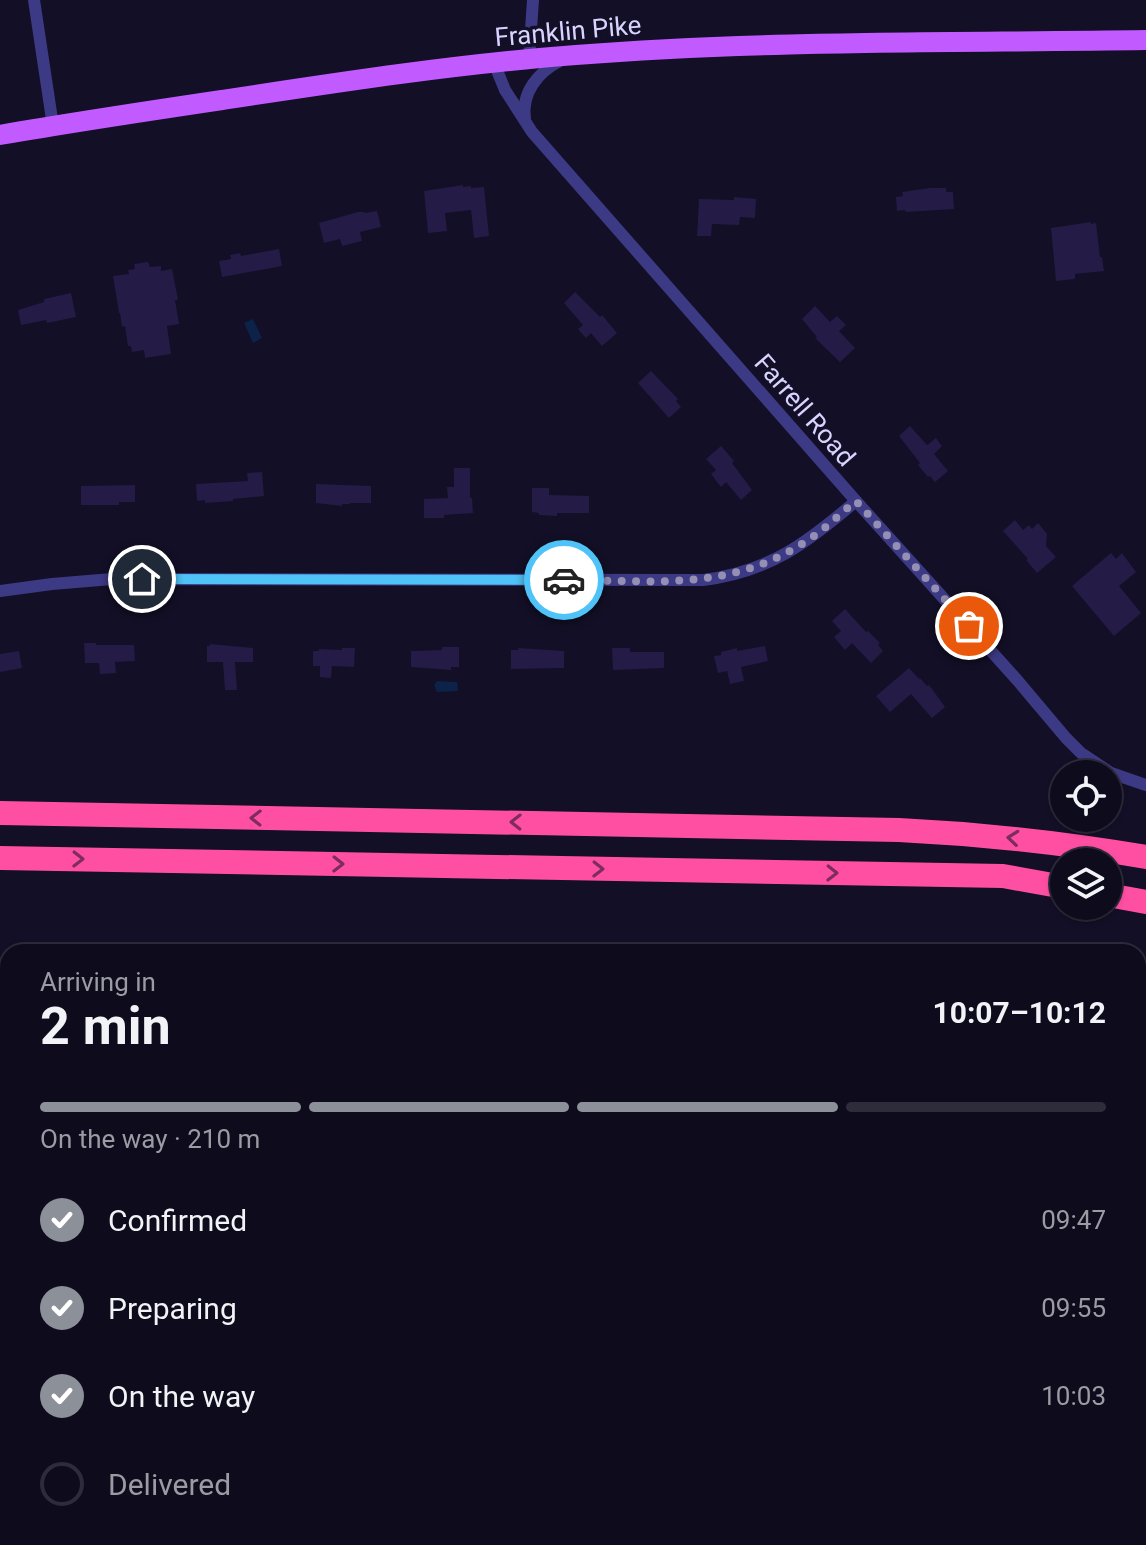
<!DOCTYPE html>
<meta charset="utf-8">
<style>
:root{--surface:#0e0b1c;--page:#171425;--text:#f1f3f6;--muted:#9b9ba3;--line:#2e2b3b;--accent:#8c9099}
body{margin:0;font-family:Roboto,sans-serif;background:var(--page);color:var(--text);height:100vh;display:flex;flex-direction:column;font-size:30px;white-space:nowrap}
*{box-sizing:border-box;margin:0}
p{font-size:26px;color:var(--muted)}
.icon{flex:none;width:44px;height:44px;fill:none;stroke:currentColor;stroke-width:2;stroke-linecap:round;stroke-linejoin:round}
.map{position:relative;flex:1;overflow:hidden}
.sheet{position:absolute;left:0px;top:944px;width:1146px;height:602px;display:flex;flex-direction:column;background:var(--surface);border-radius:24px 24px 0 0;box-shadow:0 2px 6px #0004,0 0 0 2px var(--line)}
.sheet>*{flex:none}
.tools{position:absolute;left:1050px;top:760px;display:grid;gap:16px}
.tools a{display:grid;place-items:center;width:72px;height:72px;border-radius:50%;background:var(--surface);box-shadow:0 2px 6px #0004,0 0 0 2px var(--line);font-size:40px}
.pin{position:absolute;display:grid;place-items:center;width:68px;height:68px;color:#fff;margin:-34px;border:4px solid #fff;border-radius:50%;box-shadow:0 2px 8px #0007}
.courier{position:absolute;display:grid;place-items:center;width:80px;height:80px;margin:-40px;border:6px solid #4fc3f7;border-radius:50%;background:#fff;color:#222;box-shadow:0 2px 10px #0007}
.head em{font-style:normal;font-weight:700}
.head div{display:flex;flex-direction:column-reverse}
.head{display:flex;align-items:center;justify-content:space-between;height:136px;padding:0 40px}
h1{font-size:52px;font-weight:700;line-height:60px}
.bar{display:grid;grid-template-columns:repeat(4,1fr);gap:12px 8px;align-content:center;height:96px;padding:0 40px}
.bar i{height:10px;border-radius:6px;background:var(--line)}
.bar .selected{background:var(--accent)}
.bar p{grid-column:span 4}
ol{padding:0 40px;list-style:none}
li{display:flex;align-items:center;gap:24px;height:88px}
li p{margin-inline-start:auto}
li .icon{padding:8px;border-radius:50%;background:var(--accent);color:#fff;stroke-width:4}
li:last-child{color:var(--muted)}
li i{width:44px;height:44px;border:4px solid var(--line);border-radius:50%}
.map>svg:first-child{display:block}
.green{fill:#12302f}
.water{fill:#0c2248}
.building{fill:#241b47}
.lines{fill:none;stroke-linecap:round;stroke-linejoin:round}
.street{stroke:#3d3a85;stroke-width:12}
.primary{stroke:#c25bff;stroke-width:20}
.highway{stroke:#ff4fa3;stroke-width:24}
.rail-casing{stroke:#00e5ff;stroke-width:7}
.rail{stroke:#130f26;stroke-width:4;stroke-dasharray:12;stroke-linecap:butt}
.oneway{stroke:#7d2c5e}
.done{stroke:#948fb3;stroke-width:8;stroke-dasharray:0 14.4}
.route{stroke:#4fc3f7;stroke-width:10}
.labels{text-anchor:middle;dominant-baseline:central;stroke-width:7;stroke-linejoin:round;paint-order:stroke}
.street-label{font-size:26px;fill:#d9d4ff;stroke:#130f26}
</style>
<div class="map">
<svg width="1146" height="1545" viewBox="0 0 1146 1545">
<rect width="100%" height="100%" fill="#130f26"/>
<!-- green -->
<path class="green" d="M1138 1179 1146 1181V1260L1138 1297Z"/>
<!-- water -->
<g class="water">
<path d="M253 319 262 338 253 343 244 323Z"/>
<path d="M437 681 457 682 458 691 437 692 434 685Z"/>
</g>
<!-- building -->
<g class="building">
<path d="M463 185V187L471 186V188L484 187 489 236 474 238 471 210 445 213 447 231 428 233 424 191Z"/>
<path d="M930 188H946V192H953L954 209 906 212 905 210 897 211 896 197 903 196 902 192Z"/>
<path d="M734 197 756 199 755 218 740 217 739 225 712 224 711 236H697L699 199 734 200Z"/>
<path d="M377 211 381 227 360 232 362 241 342 246 340 239 324 243 319 223 358 212H365V213Z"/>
<path d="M1091 222V224L1096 223 1100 257H1102L1104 271 1075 274V279L1056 281 1051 228Z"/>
<path d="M279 249 282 266 222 277 219 261 231 259 230 255 240 253 241 256Z"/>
<path d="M148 262 150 267 161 266V271L172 269 178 300H175L179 324 167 326 171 354 145 358 144 350 132 352 131 346H128L125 326 122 327 120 313H119L113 276 129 274 128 270 135 269 134 264Z"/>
<path d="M575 292 600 317 602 315 617 333 602 346 591 333 586 338 578 329 583 325 564 303Z"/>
<path d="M71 293 76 317 47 323 46 320 21 325 18 310 44 302V299Z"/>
<path d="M815 306 830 322 837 316 846 325 839 331 855 348 840 362 815 338 817 337 802 319Z"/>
<path d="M651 371 678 399 676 401 681 407 669 418 638 383Z"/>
<path d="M910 426 927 445 936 438 942 446 934 454 948 471 935 482 930 476 928 477 918 465 920 463 899 436Z"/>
<path d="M721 446 734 461 732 463 752 490 741 500 726 482 721 487 711 474 716 470 706 459Z"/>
<path d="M454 468H470V498H472L473 513 444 515V518H424V499L448 498 447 487H454Z"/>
<path d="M262 472 264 496 233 499V501L205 503V500L197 501 196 484 248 481 247 473Z"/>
<path d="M316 484 371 486V503H350V504H342V506L316 503Z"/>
<path d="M135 485V502H119V505H81V486Z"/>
<path d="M532 488H549V495L589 496V513H557V516L539 515V513L532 512Z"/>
<path d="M1015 520 1023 530 1029 525 1032 529 1038 523 1047 534 1046 546 1056 557 1037 573 1026 560 1028 559 1003 531Z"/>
<path d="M1111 553 1116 559 1122 553 1136 572 1119 586 1141 613 1114 636 1072 586Z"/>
<path d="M845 609 866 632 868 631 880 643 878 645 883 651 871 663 852 643 845 650 834 637 841 631 832 621Z"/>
<path d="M84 643H96V645H134L135 661 115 662 116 673 100 674 99 663H85Z"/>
<path d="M210 644 253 648V662H235L237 690H225L223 662H207V646H210Z"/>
<path d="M765 646 768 661 741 667 744 681 730 684 727 671 718 673 714 656 721 655V652L737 648V651Z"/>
<path d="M442 647H459V667H451V670L411 667V651L442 650Z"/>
<path d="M342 648H355L354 667 332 666 331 678 320 677V666H313V651H319V649L342 650Z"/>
<path d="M518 648 564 651V668L511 669V650H518Z"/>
<path d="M612 648H630V652H664V668L613 670Z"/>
<path d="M19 651 22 668 0 672V654Z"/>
<path d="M909 668 919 679 920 678 927 686 929 685 945 707 932 718 911 694 890 712 876 696Z"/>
</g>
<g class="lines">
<!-- street -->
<g class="street">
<path d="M34 0 53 126"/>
<path d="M529 59 533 0"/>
<path d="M494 63 505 90 532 132 856 501 1018 681 1066 738 1081 753 1111 773 1146 785"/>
<path d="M525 119C521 93 538 72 560 61"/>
<path d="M0 591 52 584 112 579 703 580C769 572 807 543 856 501"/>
<path d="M0 1181H8"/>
<path d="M1138 1315 1146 1284"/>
<path d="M1138 1390 1146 1392"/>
<path d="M1138 1448 1146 1408"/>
<path d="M461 1538 472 1545"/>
<path d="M1138 1538 1146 1540"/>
<path d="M67 1545 79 1538"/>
<path d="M666 1545 671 1538"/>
<path d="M1088 1545 1090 1538"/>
<path d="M1117 1545 1119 1538"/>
</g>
<!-- primary -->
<path class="primary" d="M0 135C74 122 148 111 222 100 340 82 457 64 576 55 766 40 956 43 1146 40"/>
<!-- highway -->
<g class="highway">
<path d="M0 813 899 830C982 834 1064 843 1146 857"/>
<path d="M0 858 1003 876 1064 887"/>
<path d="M1108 895 1146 902"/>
</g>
<!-- rail casing -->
<g class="rail-casing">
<g id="rail">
<path d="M0 969H8"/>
<path d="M0 1016H8"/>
<path d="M1138 1023 1146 1024"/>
<path d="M1138 1067 1146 1068"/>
<path d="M0 1117H8"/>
<path d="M1138 1168 1146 1170"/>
</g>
</g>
<!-- rail -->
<use href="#rail" class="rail"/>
</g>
<!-- one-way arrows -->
<defs><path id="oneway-chevron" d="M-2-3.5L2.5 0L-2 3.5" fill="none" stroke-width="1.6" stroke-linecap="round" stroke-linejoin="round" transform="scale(2)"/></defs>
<g class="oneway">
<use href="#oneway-chevron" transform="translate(256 818) rotate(-179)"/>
<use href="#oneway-chevron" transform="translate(516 822) rotate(-179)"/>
<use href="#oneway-chevron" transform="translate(1013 838) rotate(-174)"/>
<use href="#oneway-chevron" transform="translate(78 859) rotate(1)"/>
<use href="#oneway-chevron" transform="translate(338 864) rotate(1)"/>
<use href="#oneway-chevron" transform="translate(598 869) rotate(1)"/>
<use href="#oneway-chevron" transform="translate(832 873) rotate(1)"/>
</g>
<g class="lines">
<!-- done -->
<path class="done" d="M564 580C653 580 729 593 808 540 825 529 840 514 856 501L969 626"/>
<!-- route -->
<path class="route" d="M142 579 564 580"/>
</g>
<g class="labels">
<!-- street labels -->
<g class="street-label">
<text transform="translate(568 31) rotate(-5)">Franklin Pike</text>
<text transform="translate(805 410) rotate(49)">Farrell Road</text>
</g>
</g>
</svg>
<div class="tools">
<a><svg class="icon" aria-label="locate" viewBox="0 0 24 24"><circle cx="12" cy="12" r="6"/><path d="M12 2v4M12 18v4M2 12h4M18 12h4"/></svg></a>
<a><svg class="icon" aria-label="layers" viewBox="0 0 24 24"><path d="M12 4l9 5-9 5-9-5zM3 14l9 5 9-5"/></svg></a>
</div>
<div class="pin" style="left:969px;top:626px;background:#ea580c"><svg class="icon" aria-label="bag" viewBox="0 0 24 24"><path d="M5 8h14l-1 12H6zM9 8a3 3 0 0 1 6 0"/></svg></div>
<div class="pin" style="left:142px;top:579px;background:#1f2937"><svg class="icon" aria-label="home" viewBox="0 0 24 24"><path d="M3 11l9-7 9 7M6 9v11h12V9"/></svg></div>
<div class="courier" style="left:564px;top:580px"><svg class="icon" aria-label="car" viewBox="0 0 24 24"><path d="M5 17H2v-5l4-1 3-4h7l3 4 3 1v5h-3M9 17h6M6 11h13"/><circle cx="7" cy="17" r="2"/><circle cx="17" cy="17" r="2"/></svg></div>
<section class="sheet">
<div class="head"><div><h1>2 min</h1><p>Arriving in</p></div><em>10:07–10:12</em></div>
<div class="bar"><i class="selected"></i><i class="selected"></i><i class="selected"></i><i></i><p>On the way · 210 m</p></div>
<ol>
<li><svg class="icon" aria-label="check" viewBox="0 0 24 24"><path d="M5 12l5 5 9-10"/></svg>Confirmed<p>09:47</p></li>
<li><svg class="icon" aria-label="check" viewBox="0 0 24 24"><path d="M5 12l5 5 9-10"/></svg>Preparing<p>09:55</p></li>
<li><svg class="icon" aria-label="check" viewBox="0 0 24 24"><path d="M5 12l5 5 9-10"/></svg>On the way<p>10:03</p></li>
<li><i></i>Delivered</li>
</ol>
</section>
</div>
